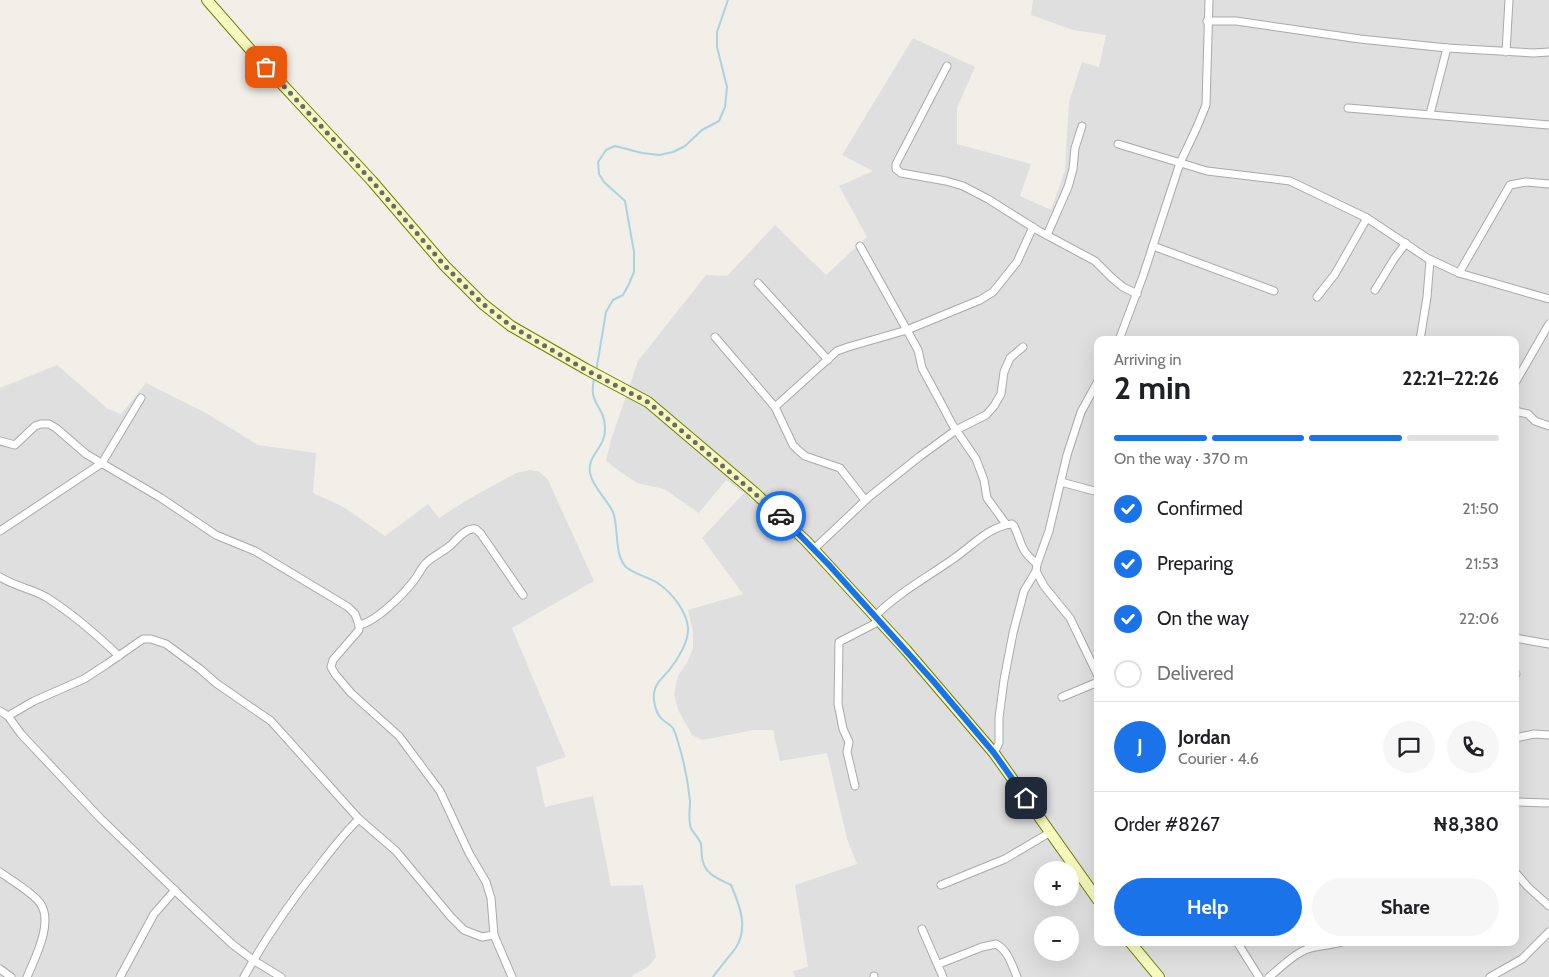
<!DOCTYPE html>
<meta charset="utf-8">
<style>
:root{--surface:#fff;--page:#f6f6f6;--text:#202124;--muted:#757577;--line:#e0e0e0;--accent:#1a73e8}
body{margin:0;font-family:Cabin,sans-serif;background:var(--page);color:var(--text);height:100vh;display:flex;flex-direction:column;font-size:19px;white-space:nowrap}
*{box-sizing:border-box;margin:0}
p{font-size:16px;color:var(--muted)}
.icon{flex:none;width:28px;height:28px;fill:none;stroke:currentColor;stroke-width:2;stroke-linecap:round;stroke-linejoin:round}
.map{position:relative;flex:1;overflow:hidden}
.sheet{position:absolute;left:1094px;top:336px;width:425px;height:610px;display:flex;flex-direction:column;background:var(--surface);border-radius:10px;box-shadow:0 5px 20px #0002}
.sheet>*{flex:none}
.buttons{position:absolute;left:1034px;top:861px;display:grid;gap:10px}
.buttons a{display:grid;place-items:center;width:45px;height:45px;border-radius:50%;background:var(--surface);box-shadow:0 5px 20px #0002;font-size:25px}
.pin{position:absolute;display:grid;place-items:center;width:42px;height:42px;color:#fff;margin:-21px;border-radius:10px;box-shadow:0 2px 8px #0006}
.courier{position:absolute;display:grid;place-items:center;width:50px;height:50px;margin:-25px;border:4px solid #1a73e8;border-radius:50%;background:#fff;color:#222;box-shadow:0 1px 6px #0007}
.overview em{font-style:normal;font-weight:700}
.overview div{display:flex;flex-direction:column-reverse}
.overview{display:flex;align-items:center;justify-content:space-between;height:85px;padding:0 20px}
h1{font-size:32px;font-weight:700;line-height:38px}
.bar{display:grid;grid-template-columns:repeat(4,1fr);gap:8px 5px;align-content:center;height:60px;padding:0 20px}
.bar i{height:6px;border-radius:4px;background:var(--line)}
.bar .selected{background:var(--accent)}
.bar p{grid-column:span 4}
.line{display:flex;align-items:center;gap:12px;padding:0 20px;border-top:1px solid var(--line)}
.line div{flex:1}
.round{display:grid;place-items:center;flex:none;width:52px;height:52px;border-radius:26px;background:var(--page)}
ol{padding:0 20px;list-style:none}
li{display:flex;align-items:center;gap:15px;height:55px}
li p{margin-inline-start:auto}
li .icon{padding:5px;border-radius:50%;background:var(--accent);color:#fff;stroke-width:4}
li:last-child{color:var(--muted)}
li i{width:28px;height:28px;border:2px solid var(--line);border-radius:50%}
.primary-button{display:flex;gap:10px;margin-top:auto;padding:10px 20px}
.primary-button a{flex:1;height:58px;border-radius:30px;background:var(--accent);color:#fff;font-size:20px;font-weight:700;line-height:58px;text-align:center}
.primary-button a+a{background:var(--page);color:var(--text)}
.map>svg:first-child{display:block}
.residential{fill:#e0dfdf;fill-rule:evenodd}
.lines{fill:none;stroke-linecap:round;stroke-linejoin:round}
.stream{stroke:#aad3df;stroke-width:2}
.street-casing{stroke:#a9a9a9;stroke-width:9}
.secondary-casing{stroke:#707d05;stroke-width:12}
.street{stroke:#fff;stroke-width:7}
.secondary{stroke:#f7fabf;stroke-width:10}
.done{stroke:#6b6a68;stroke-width:5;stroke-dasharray:0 9}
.route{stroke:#1a73e8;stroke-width:6}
</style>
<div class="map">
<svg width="1549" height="977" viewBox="0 0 1549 977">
<rect width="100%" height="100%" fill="#f2efe9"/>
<!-- residential -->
<g class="residential">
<path d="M1033 0H1549V977H795L793 971 808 967 795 885 857 864 847 839 827 753 780 761 773 730H754L702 740 692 735 678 710 674 694 678 676 687 663 693 648V632L688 610 743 594 702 538 744 493 726 480 699 513 664 489 637 483 619 471 606 461 611 440 638 361 706 275 727 276 775 225 826 275 867 237 839 186 873 171 842 155 913 38 975 67 957 108V144L1031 164 1020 196 1051 210 1065 170 1069 102 1082 62 1099 67 1106 35 1073 30 1031 15ZM1098 340H1515V942H1098ZM1042 870H1070V898H1042ZM1042 925H1070V952H1042Z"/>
<path d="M57 365 108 409 121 414 146 383 206 413 258 445 316 453 313 493 342 506 385 536 428 504 439 518 467 500 516 473 530 470 540 472 548 480 594 581 512 628 566 757 536 767 545 807 593 796 611 886 643 885 656 957 648 967 633 975 632 977H0V388Z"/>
</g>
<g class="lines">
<!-- stream -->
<g class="stream">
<path d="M596 372 606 312 613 300 623 295 629 284 634 272V252L625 201 604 182 599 174 598 162 606 150 615 146 642 153 659 155 673 152 685 146 702 130 719 121 725 107 727 87 717 47V32L728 0"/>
<path d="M594 379C588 405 605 406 605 428 606 448 587 454 590 473 593 488 607 499 613 512 619 528 614 555 626 567 635 575 650 577 659 584 672 593 687 612 688 628 689 641 678 659 670 669 664 677 655 683 654 693 653 701 656 713 661 718 664 722 670 724 673 728 675 732 677 738 678 742 684 761 688 781 690 801 690 809 688 820 691 828 693 833 699 838 701 844 702 850 701 856 703 862 707 876 720 879 731 885 740 906 749 928 735 949 728 958 720 967 713 977"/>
</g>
<!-- street casing -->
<g class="street-casing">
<g id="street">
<path d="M1207 21H1236L1360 39 1447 48 1534 53 1549 52"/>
<path d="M1506 52 1509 0"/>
<path d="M947 66 896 164V169L901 173 946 181 963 186 988 199 1039 231 1095 261 1112 278 1123 287 1137 294"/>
<path d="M1348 108 1549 125"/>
<path d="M1430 114 1447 48"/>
<path d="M1118 144 1207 171 1290 181 1367 218 1427 258 1459 273 1549 299"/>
<path d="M1047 235 1068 187 1073 169 1075 148 1082 126"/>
<path d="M860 246 918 350 922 368 941 403 952 424 976 459 984 480 987 498 1006 524"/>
<path d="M1153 246 1274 291"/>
<path d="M1459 273 1510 185 1526 182 1549 184"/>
<path d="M758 283 828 360"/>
<path d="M1375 290 1394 259 1406 243"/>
<path d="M1317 297 1335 274 1367 218"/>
<path d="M715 337 775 407 793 445 798 450 805 456 840 468 865 500"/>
<path d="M1119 340 1143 276 1180 163 1197 127 1206 105 1209 0"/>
<path d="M1420 340 1427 297 1430 260"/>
<path d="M1098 381 1081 412 1067 455 1049 531 1037 564 1036 571 1044 586 1070 618 1098 676"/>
<path d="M1515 383 1549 324"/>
<path d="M775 407 837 351 848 347 907 330 980 300 993 292 1017 262 1033 227"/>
<path d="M1515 411 1528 414 1535 421 1549 426"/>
<path d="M0 441 15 445 35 426 41 424H49L56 428 86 454 161 498 216 535 255 551 348 607 355 614 359 625V630L333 660 331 667 335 674 351 693 399 736 440 791 469 853 486 882 491 898 494 935 512 977"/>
<path d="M1061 482 1098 492"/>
<path d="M0 531 102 463 141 398"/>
<path d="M814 549 869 497 919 457 956 430 986 415 994 406 1001 394 1004 372 1010 358 1023 347"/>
<path d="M0 577C14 586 32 589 46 597 73 614 96 634 119 656"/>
<path d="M875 616C898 593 926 578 953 559 971 547 989 526 1012 524L1014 526C1023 545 1019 549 1037 564"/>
<path d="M359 625C376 622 405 593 415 579 419 574 421 568 426 563 433 556 443 552 451 545 456 540 464 530 472 529 476 528 478 531 481 534L523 595"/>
<path d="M1515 638 1549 644"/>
<path d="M1515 674H1516"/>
<path d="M1062 697 1098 682"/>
<path d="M0 711 8 716 21 734 101 819 187 902 232 944 253 960 281 977"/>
<path d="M8 716 34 701 84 679 107 664 143 639H151L166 644 200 669 216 683 271 721 359 819 396 851 451 917 464 930 482 937 494 935"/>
<path d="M1515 738 1534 734 1549 735"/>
<path d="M994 753 999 743V718L1004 680 1013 633 1024 591 1036 571"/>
<path d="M855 786 847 752 849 742 843 729 838 704 839 642 880 621"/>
<path d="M1515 802 1547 803"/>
<path d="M0 872C12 881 32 892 40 903 54 922 35 958 27 977"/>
<path d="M1515 872 1528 887 1549 906"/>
<path d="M941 885 1005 859 1049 833"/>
<path d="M922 929 943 977"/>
<path d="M1237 942 1259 977"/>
<path d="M939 964 982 947 996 944C1008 950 1012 965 1017 977"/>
<path d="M0 969 11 977"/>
<path d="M874 976V977"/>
<path d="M120 977 154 914 175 890"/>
<path d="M244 977C266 937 291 901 319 866 332 849 344 833 359 819"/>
<path d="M1269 977C1283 966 1297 950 1315 947 1324 945 1333 945 1342 942"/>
<path d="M1490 977 1522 959 1549 932"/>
</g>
</g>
<!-- secondary casing -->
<g class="secondary-casing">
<g id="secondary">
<path d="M207 0 255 55 372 181 445 266 483 304 511 326 586 369 648 402 754 492 806 541 906 650 994 753 1098 900"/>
<path d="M1130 942 1159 977"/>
</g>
</g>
<!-- street -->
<use href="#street" class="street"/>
<!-- secondary -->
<use href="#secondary" class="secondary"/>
</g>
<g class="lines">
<!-- done -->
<path class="done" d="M266 67 372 181 445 266 483 304 511 326 586 370 648 402 781 516"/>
<!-- route -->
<path class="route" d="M781 516 829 565 934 682 994 753 1026 798"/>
</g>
</svg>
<div class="buttons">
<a>+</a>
<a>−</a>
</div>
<div class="pin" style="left:266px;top:67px;background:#ea580c"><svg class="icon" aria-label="bag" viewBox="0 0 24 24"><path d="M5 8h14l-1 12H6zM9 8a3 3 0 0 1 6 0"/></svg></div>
<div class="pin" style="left:1026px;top:798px;background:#1f2937"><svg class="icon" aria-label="home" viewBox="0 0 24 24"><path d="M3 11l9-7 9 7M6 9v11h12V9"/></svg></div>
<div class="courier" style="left:781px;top:516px"><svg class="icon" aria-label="car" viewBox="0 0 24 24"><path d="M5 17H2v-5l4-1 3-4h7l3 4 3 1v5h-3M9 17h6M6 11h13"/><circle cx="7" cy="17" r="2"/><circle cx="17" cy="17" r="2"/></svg></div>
<section class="sheet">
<div class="overview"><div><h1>2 min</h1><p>Arriving in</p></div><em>22:21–22:26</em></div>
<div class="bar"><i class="selected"></i><i class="selected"></i><i class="selected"></i><i></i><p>On the way · 370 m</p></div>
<ol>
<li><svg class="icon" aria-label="check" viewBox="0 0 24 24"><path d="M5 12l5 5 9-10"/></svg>Confirmed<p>21:50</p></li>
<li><svg class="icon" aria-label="check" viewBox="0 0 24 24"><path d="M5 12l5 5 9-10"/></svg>Preparing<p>21:53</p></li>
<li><svg class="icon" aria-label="check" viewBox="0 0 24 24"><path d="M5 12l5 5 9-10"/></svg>On the way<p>22:06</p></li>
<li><i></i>Delivered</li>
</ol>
<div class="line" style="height:90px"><b class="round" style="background:var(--accent);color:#fff">J</b><div><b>Jordan</b><p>Courier · 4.6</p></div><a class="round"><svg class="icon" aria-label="chat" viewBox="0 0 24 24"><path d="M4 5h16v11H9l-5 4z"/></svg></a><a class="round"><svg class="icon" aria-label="phone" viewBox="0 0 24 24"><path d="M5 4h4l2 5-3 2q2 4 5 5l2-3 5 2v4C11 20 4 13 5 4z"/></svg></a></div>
<div class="line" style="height:65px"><div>Order #8267</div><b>₦8,380</b></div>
<div class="primary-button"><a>Help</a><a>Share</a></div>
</section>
</div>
